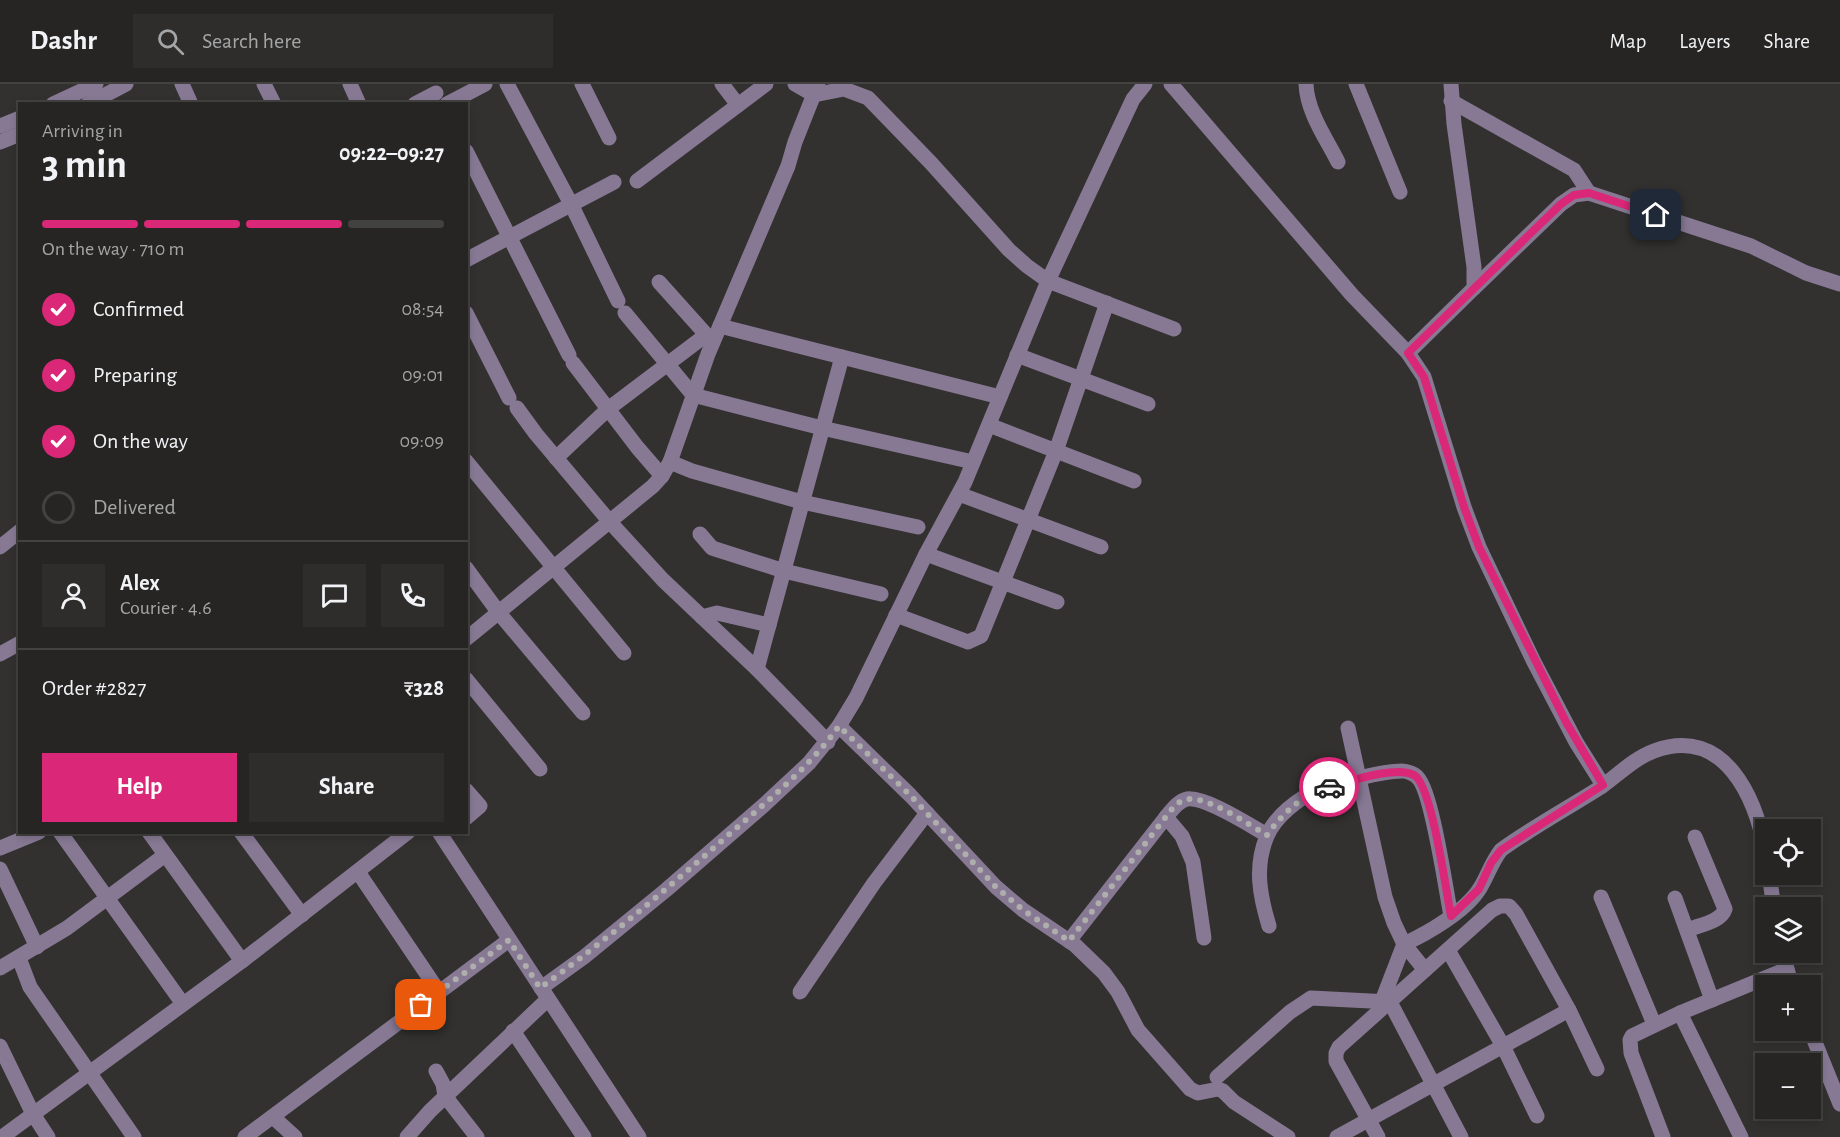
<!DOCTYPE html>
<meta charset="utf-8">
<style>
:root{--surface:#262523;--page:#2e2d2b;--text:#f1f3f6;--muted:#a4a5a6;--line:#424241;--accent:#db2777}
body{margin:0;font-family:"Alegreya Sans",sans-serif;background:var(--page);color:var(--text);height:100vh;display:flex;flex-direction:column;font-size:22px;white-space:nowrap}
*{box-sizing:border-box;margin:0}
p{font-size:20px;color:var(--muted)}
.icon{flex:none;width:33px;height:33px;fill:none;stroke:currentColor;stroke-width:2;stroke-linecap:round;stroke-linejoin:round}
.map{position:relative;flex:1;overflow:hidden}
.side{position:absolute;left:18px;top:18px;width:450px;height:732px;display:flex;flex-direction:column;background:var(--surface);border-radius:0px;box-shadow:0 3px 9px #0003,0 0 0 2px var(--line)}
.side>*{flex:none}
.fabs{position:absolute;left:1755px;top:735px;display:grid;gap:12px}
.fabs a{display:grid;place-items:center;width:66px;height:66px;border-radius:0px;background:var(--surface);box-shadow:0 3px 9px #0003,0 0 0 2px var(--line);font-size:30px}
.pin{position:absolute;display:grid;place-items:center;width:51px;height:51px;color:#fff;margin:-26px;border-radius:12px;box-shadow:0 3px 9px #0006}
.courier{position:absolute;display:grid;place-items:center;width:60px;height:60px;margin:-30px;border:4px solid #db2777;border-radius:50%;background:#fff;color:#222;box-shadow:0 2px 8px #0007}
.head em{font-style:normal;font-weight:600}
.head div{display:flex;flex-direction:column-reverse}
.head{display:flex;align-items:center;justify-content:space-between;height:102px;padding:0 24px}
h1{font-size:39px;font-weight:600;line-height:45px}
.bar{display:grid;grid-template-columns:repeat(4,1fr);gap:9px 6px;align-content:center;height:72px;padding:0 24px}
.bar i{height:8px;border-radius:4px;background:var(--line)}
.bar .active{background:var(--accent)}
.bar p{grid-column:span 4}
.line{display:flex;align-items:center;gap:15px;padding:0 24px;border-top:2px solid var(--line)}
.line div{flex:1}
.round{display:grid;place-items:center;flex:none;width:63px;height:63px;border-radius:0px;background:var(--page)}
ol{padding:0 24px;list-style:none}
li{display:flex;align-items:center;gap:18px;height:66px}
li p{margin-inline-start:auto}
li .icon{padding:6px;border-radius:50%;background:var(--accent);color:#fff;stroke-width:4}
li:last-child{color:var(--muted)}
li i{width:33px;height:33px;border:3px solid var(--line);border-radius:50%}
.primary-button{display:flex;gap:12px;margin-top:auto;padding:12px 24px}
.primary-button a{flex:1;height:69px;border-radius:0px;background:var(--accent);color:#fff;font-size:24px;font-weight:600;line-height:69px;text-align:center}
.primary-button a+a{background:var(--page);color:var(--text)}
header{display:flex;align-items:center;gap:36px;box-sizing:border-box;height:84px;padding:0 30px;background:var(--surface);border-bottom:2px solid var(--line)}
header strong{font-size:28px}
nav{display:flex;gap:33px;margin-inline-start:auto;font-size:21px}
.search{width:420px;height:54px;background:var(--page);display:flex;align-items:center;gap:15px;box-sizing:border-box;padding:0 21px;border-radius:0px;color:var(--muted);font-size:22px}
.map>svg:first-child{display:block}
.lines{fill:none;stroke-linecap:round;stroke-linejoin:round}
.minor{stroke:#877994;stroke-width:15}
.done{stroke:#aeaeac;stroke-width:6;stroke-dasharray:0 10.8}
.route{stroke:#db2777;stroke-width:8}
</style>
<header>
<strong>Dashr</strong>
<div class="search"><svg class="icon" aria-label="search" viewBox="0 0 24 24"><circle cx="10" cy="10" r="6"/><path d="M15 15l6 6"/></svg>Search here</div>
<nav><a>Map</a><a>Layers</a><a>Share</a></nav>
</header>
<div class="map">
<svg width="1840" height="1053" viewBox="0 0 1840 1053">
<rect width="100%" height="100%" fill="#32312f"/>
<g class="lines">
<!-- minor -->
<g class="minor">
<path d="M182 0 191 20"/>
<path d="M264 0 274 20"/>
<path d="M350 0 359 20"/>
<path d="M507 0 571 120 618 217"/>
<path d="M582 0 609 54"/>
<path d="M722 0 738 21"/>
<path d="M795 0 814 11 844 5 868 14 931 79 1009 166 1027 182 1048 197 1174 245"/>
<path d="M1171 0 1352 211 1408 269 1424 293 1464 423 1479 463 1534 578 1576 658 1603 701"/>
<path d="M1306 0C1307 28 1326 54 1338 78"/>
<path d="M1356 0 1400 108"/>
<path d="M1451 17 1574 86 1589 109"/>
<path d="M53 20 96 0"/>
<path d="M88 20 126 0"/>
<path d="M415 20 436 9"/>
<path d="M447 20 485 0"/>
<path d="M0 42 20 34"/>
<path d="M0 58 20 50"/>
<path d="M466 67 569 271"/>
<path d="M637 97 766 0"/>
<path d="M466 176 614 98"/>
<path d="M659 198 711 256"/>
<path d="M1474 204 1561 120 1574 111 1589 109 1751 162 1806 189 1840 200"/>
<path d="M466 229 509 314"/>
<path d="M625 229 693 311 822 344 973 378"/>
<path d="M720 242 1000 313"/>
<path d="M1408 269 1474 204V183L1454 40 1451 0"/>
<path d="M1017 271 1148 320"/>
<path d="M573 279 637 363 662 392"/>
<path d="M517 324 536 350 610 438 663 496 757 585 828 658"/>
<path d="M989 341 1134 397"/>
<path d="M556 374 608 325 706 251"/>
<path d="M466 377 624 569"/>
<path d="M670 378 692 387 802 418 918 443"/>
<path d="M959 410 1101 463"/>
<path d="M700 450 712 464 784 487 881 510"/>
<path d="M0 463 20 447"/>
<path d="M926 470 1057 518"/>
<path d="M466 484 499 529 583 629"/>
<path d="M896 531 968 558 981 552 1056 367 1107 219"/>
<path d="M702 533 717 529 769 541"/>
<path d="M466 555 653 402 662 392 670 378 708 270 788 82 795 58 818 0"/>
<path d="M0 570 20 559"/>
<path d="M757 585 842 273"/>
<path d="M466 595 540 685"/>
<path d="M839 642 910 711 996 803 1023 826 1075 861 1104 889 1118 908 1138 946 1190 1005 1198 1009 1218 1005 1223 1007 1234 1018 1288 1053"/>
<path d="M1348 644 1385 813 1394 839 1404 860 1425 886"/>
<path d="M466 706 480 722 466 734"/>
<path d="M1166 733 1182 752 1193 778 1204 854"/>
<path d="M60 748 183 920"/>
<path d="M149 748 242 877"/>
<path d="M241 748 302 831"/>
<path d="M439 748 639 1053"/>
<path d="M0 764 39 748"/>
<path d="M0 785 37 863"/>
<path d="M358 788 439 908"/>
<path d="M1769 790 1774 824"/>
<path d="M1601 813 1654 940"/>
<path d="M1675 814 1712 916"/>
<path d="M1269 842C1260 812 1254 783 1267 752 1275 733 1298 714 1317 707 1335 699 1383 687 1402 687 1407 687 1415 690 1418 694 1432 708 1446 807 1451 832"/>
<path d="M1687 846C1699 841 1721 838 1725 825L1695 753"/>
<path d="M1069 857 1166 733C1172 726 1178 717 1187 715 1205 712 1251 742 1267 751"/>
<path d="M1448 866 1503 962 1537 1032"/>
<path d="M1782 868 1792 902"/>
<path d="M19 874 30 903 134 1053"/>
<path d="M0 884 67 844 165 771"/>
<path d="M541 904 584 873 666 806 764 721 809 679 839 642 856 614 926 470 965 398 1048 197 1133 15 1145 0"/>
<path d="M800 908 874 799 927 729"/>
<path d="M1382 917 1404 860C1428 849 1466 827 1480 804 1488 791 1491 779 1501 766 1533 743 1568 724 1601 703 1618 691 1633 675 1654 667 1725 641 1756 714 1766 770"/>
<path d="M1680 929 1741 1053"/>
<path d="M1810 946 1840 1020"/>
<path d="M513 947 584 1053"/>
<path d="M0 962 33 1030 48 1053"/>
<path d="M436 987 443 1000 445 1012 477 1053"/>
<path d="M1217 993 1290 928 1311 914 1390 918 1461 1053"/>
<path d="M273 1033 295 1053"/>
<path d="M2 1053 242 877 408 748"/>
<path d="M245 1053 509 856"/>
<path d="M407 1053 430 1027 548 915"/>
<path d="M1337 1053 1569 926"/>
<path d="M1378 1053 1336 977V969L1339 963 1492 826 1500 822H1509L1516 830 1569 926 1597 985"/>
<path d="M1663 1053 1631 969 1630 956 1632 952 1680 929 1787 885"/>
</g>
</g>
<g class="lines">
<!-- done -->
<path class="done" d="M421 921 509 856 540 904C605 857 665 807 725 754 765 719 808 685 839 642L910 711 996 803 1023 826 1069 857 1176 720C1182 717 1187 714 1194 715 1218 719 1246 739 1267 751 1283 729 1302 711 1329 703"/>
<!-- route -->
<path class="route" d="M1329 703C1348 698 1396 681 1414 691 1432 701 1446 808 1451 832L1479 805 1491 779 1501 766 1603 701 1566 638 1479 463 1464 423 1424 293 1408 269 1534 146 1561 120 1574 111 1589 109 1656 131"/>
</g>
</svg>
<div class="fabs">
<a><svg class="icon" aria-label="locate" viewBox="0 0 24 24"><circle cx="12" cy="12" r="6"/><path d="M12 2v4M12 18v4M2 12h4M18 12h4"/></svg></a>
<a><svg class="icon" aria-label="layers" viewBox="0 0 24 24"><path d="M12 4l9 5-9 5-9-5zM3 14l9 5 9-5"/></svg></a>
<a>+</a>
<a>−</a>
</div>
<div class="pin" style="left:421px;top:921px;background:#ea580c"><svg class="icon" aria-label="bag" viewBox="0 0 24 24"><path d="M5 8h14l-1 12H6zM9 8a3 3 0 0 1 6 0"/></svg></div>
<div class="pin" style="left:1656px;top:131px;background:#1f2937"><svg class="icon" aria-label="home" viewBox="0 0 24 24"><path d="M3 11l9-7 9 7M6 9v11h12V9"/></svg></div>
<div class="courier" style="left:1329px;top:703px"><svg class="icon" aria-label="car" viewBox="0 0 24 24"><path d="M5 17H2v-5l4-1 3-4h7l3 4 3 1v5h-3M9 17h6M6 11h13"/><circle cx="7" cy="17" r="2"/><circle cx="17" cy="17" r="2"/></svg></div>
<section class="side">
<div class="head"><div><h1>3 min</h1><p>Arriving in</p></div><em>09:22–09:27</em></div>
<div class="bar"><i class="active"></i><i class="active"></i><i class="active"></i><i></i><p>On the way · 710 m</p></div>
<ol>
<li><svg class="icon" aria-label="check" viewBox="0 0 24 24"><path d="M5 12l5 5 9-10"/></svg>Confirmed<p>08:54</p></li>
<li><svg class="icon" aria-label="check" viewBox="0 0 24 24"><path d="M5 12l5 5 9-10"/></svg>Preparing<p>09:01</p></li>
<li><svg class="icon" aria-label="check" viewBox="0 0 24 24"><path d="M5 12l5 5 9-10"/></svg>On the way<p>09:09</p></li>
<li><i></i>Delivered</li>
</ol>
<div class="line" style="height:108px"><a class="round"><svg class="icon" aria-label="person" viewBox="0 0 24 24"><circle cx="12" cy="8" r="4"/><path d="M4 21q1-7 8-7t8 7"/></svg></a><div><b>Alex</b><p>Courier · 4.6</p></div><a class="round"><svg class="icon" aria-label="chat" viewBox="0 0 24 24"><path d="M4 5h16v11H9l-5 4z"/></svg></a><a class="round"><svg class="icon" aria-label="phone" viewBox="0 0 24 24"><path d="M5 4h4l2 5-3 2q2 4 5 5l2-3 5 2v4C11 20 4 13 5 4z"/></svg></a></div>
<div class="line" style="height:78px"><div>Order #2827</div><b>₹328</b></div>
<div class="primary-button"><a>Help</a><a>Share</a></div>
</section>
</div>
